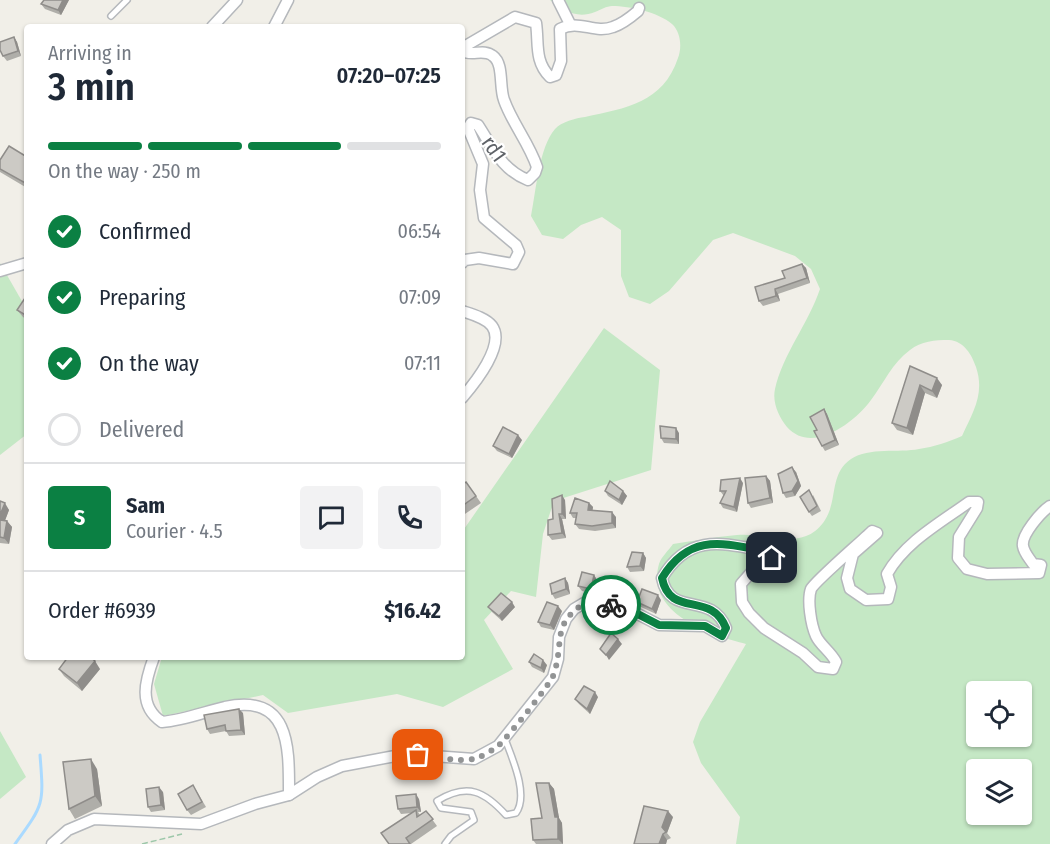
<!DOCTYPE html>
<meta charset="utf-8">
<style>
:root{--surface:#fff;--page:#f2f2f3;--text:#1f2937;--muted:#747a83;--line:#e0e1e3;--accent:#0b8043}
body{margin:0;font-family:"Fira Sans Condensed",sans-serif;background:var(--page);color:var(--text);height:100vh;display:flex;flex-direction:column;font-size:22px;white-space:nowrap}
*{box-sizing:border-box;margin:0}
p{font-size:20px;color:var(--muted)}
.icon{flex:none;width:33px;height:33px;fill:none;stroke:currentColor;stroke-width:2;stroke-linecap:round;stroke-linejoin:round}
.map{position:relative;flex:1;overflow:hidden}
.details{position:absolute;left:24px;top:24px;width:441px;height:636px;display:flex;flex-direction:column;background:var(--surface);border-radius:6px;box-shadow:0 2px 4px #0004}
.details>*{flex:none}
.controls{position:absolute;left:966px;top:681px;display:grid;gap:12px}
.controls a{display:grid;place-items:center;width:66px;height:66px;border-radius:6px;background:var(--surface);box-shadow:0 2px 4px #0004;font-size:30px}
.pin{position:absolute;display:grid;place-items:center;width:51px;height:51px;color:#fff;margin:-26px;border-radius:12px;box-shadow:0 3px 9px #0006}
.courier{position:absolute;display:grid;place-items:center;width:60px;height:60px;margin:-30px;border:4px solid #0b8043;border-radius:50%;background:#fff;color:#222;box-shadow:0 2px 8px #0007}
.summary em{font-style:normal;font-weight:600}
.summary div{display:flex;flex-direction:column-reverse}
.summary{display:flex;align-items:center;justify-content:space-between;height:102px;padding:0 24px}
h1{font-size:39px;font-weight:600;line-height:45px}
.bar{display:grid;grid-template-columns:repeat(4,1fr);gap:9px 6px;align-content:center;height:72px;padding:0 24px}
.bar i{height:8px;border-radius:4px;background:var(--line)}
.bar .current{background:var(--accent)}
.bar p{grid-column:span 4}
.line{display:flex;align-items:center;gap:15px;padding:0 24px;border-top:2px solid var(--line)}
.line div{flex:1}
.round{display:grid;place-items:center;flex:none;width:63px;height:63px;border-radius:6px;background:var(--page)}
ol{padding:0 24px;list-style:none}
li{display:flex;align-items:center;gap:18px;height:66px}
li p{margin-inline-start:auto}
li .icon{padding:6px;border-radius:50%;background:var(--accent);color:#fff;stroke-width:4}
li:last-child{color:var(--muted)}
li i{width:33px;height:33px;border:3px solid var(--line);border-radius:50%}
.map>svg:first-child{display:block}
.green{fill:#c5e8c5;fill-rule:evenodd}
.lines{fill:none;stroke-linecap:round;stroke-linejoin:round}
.stream{stroke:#aadaff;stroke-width:3}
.lane-casing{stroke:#b5b8bc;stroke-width:8}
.street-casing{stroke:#b5b8bc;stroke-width:13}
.path{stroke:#9cc7a9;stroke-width:1.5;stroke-dasharray:6 3;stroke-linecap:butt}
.lane{stroke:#fff;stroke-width:5}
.street{stroke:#fff;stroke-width:10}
.wall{fill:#afaea9}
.shaded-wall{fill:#8f8d8a}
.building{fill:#cccac5;stroke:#8f8d8a;stroke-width:1.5}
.done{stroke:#929495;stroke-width:6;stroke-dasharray:0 10.8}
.route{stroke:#0b8043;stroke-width:8}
.labels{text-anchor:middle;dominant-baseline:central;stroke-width:4.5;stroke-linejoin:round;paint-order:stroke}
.street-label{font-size:21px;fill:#5f6368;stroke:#fff}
</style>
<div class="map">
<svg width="1050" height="844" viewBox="0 0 1050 844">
<rect width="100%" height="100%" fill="#f1efe8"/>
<!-- green -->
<g class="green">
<path d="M550 0H1050V844H736L740 817 701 763 693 742 700 722 746 644C709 635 645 613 659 564 661 557 669 550 673 544 694 541 715 537 737 535 767 532 804 553 825 520 838 500 829 474 851 459 869 447 899 453 919 449 934 447 948 442 962 436 973 412 985 394 976 367 972 355 964 341 949 340 935 340 921 341 910 350 892 363 884 383 871 400 854 423 812 455 787 427 779 417 772 403 775 389 783 354 808 324 820 289L811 269 795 256 733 233 713 240 669 291 650 304 629 297 621 276V230L602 217 581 225 563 239 542 235 531 216C536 192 539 147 555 129 561 122 576 118 585 117 626 108 663 103 678 58 682 48 681 32 672 24 658 12 630 6 612 6 607 6 600 10 595 12 577 19 564 11 550 0ZM976 692H1022V736H976ZM976 770H1022V814H976Z"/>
<path d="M0 263 27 310V434L0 455Z"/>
<path d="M604 328 660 370 651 470 554 501 543 534 536 597 511 591 484 620 513 669 443 707 397 694 288 713 263 695 163 716 154 684 162 657H462V532Z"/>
<path d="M0 731 26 777 0 799Z"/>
</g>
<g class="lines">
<!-- stream -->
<path class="stream" d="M15 844C44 804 44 805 40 755"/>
<!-- lane casing -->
<g class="lane-casing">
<g id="lane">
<path d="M111 16 127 0"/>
<path d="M445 844 451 836 474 820 471 812 441 808 437 801C468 782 485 792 506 815L516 813C529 795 512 758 505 739"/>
</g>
</g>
<!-- street casing -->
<g class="street-casing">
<g id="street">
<path d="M558 0 570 24"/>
<path d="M212 27 237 0"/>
<path d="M274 27 288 0"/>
<path d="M462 48 515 17 536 23C539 43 534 61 550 77L556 75 561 61 560 29C579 19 594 34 613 27 622 24 631 17 638 11L639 8"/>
<path d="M462 51C472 57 483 48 493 56 504 64 499 87 504 100 512 123 529 143 537 167L535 173 528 180C502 170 493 148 478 125L471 123 468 128 483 164 480 190 484 218 516 245 519 252 513 264 479 258 465 260 462 263"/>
<path d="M0 271 27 263"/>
<path d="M462 311C471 314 486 318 492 326 506 345 474 384 462 398"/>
<path d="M154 657C145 681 138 706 162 722 184 720 204 712 225 707 291 693 289 748 289 795"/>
<path d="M52 844 68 830 94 819 201 824 255 804 289 795 317 777 342 766 406 754 474 759 498 746 553 677 558 659 559 637 566 619 574 609 589 600 630 610 659 625 705 626 722 636 726 628C711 590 670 619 662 578 690 531 725 544 770 552L772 558 754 569 741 584 742 602 749 613 764 628 803 653 818 667 833 669 836 662C831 652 820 645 816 636 811 625 807 600 811 589 815 581 862 541 872 531L877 533 853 554 847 578 850 589 866 600 888 599 891 587 887 574C905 542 940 523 969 502H978L977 508 959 537 958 558 967 569 987 574 1039 573 1041 565 1033 564C1030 559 1024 553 1023 546 1021 535 1041 512 1050 506"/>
</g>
</g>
<!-- path -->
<path class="path" d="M142 844 182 834"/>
<!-- lane -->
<use href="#lane" class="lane"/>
<!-- street -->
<use href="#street" class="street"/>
</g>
<!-- wall -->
<g class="wall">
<path d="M69 0 61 15 45 9 41 4Z"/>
<path d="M14 37 17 42 21 56 7 61 3 56Z"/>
<path d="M27 157V188L0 172V160Z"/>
<path d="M802 264 806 268 810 283 778 294 780 301 763 306 759 301Z"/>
<path d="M27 295V320L23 317 17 310Z"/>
<path d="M910 366 942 385 937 398 925 393 913 435 897 430 892 423Z"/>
<path d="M824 409 827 414 839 445 825 451 822 446 817 430Z"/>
<path d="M679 433V444L664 443 661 438Z"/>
<path d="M522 440 512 458 497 451 493 446Z"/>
<path d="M796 472 801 486 795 496 786 498 783 493Z"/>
<path d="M766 476 770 481 773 503 751 508 748 503Z"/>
<path d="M466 482 481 503 462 516V485Z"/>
<path d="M743 483 737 512 723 508 720 503 724 496 720 491Z"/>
<path d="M605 491H623L627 496 622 505 608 496Z"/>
<path d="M813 495 821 511 812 516 809 512Z"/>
<path d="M565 500 566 519H562L566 538 552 540 548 535 553 519Z"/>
<path d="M0 501 9 510 5 520 7 521 12 527 9 544 0 543Z"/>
<path d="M589 503 593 507 592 510 616 517V528L595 531 579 529 575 524 577 518H573L570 513Z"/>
<path d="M643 553 646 558 644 571 630 572 627 567Z"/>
<path d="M594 575 597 580 594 594 582 591 578 586Z"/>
<path d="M565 578 568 583 570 594 555 599 552 594Z"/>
<path d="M661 600 656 614 641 607 637 602Z"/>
<path d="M488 607H515L502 621 492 612Z"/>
<path d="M562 611 554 630 541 627 538 622Z"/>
<path d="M616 614 619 618 614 630 601 624 597 619Z"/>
<path d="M529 662 547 665 544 673 532 667Z"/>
<path d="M59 669H100L82 691 64 676Z"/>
<path d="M598 697 590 714 579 704 575 699Z"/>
<path d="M243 713 245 735 229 736 226 731 210 734 207 729Z"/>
<path d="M437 759 440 764 441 775 427 777 423 772Z"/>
<path d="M97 769 102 806 75 819 69 809Z"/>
<path d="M549 783 554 789 559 818 562 823 563 844H536L533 840 542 818Z"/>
<path d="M196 790 206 807 191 815 187 810Z"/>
<path d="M163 792 165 810 151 812 148 807Z"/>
<path d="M419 799 421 812H418L420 815 426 811 437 826 411 844H389L412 813 401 814 398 809Z"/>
<path d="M673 817 667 833 671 838 667 840 666 844H634Z"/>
</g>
<!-- shaded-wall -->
<g class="shaded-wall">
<path d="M63 0H69L61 15 58 10Z"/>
<path d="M14 37 17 42 21 56 18 51Z"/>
<path d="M802 264 806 268 810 283 807 278Z"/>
<path d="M775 289 778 294 780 301 776 296Z"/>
<path d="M937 378 942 385 937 398 932 391Z"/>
<path d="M920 385 925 393 913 435 907 428Z"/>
<path d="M824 409 827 414 839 445 835 440Z"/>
<path d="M676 428 679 433V444L676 439Z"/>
<path d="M518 435 522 440 512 458 509 454Z"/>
<path d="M792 467 796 472 801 486 795 496 792 491Z"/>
<path d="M766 476 770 481 773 503 770 498Z"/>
<path d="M740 478 743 483 737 512 734 507Z"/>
<path d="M623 491 627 496 622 505 619 500Z"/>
<path d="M562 495 565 500 566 519 562 514Z"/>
<path d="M5 503 9 510 3 526 0 522V515Z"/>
<path d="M589 503 593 507 592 515 588 510Z"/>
<path d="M612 512 616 517V528L612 523Z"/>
<path d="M559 514 562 519 566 538 562 533Z"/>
<path d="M7 521 12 527 9 544 4 538Z"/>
<path d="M643 553 646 558 644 571 640 566Z"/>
<path d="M594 575 597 580 594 594 591 589Z"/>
<path d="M565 578 568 583 570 594 566 589Z"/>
<path d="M658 595 661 600 656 614 652 609Z"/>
<path d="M512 602 515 607 502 621 499 616Z"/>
<path d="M558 606 562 611 554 630 550 625Z"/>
<path d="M616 614 619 618 614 630 611 625Z"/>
<path d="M618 639 622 644 609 660 606 655Z"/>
<path d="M543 660 547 665 544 673 541 668Z"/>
<path d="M95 661 100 669 82 691 77 683Z"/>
<path d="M595 692 598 697 590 714 587 709Z"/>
<path d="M239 709 243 713 245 735 241 730Z"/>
<path d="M91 759 97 769 102 806 95 796Z"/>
<path d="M437 759 440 764 441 775 438 770Z"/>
<path d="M549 783 554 789 559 818 562 823 563 844 558 839Z"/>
<path d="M159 787 163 792 165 810 161 805Z"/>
<path d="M416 794 419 799 421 812 417 807Z"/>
<path d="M668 811 673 817 667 833 662 827Z"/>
<path d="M663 834 667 840 666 844H659Z"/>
</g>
<!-- building -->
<g class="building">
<path d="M44 0H63L58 10 41 4Z"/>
<path d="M14 37 18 51 3 56 0 50V42Z"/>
<path d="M9 146 27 157V184L0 169V160Z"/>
<path d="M802 264 807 278 775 289 776 296 759 301 755 287 785 278 782 271Z"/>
<path d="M27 295V316L17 310Z"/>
<path d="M910 366 937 378 932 391 920 385 907 428 892 423Z"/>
<path d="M824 409 835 440 822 446 814 431 817 430 810 417Z"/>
<path d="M660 426 676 428V439L661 438Z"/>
<path d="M503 427 518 435 509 454 493 446Z"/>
<path d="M792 467 798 481 792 491 783 493 778 474Z"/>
<path d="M766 476 770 498 748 503 745 478Z"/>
<path d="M740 478 734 507 720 503 726 491H720L721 480Z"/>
<path d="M610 481 623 491 619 500 605 491Z"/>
<path d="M466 482 476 496 462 506V485Z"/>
<path d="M809 490 817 506 809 512 800 497Z"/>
<path d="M562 495V514H559L562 533 548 535V520L553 519 552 499Z"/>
<path d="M575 498 589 503 588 510 612 512V523L592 526 575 524 577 513H570Z"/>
<path d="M0 501 5 503 0 515Z"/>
<path d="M0 520 7 521 4 538 0 537Z"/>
<path d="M632 552 643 553 640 566 627 567Z"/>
<path d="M582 572 594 575 591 589 578 586Z"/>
<path d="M565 578 566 589 552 594 550 584Z"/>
<path d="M642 589 658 595 652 609 637 602Z"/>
<path d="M501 593 512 602 499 616 488 607Z"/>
<path d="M547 602 558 606 550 625 538 622Z"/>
<path d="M602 607 616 614 611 625 597 619Z"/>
<path d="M611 633 618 639 606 655 600 649Z"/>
<path d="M534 654 543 660 541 668 529 662Z"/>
<path d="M68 657H90L95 661 77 683 59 669Z"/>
<path d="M584 686 595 692 587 709 575 699Z"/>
<path d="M239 709 241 730 226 731 225 725 207 729 204 715Z"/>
<path d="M91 759 95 796 69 809 63 762Z"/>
<path d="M437 759 438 770 423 772 422 761Z"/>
<path d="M536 783H549L555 817H558V839L533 840 531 819 542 818Z"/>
<path d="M193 785 202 802 187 810 178 794Z"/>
<path d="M159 787 161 805 148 807 146 789Z"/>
<path d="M416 794 417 807 398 809 396 796Z"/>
<path d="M644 806 668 811 662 827 666 832 663 834 659 844H634Z"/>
<path d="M416 810 417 817 426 811 433 819 406 838 410 844H389L381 833Z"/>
</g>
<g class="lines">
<!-- done -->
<path class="done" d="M418 755C433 757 460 762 473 759 480 758 493 750 498 746 507 738 550 685 554 674 565 638 550 623 590 600L611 605"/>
<!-- route -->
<path class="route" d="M611 605 630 610 659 625 705 626 722 636 726 628C711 590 670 619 662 578 691 531 725 544 770 552L772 558"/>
</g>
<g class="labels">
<!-- street labels -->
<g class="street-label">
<text transform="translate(494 149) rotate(55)">rd1</text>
</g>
</g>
</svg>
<div class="controls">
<a><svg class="icon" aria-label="locate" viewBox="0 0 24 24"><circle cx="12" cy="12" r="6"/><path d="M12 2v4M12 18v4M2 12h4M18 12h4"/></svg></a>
<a><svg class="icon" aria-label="layers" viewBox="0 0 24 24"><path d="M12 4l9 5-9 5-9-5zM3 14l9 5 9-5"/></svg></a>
</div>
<div class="pin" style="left:418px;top:755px;background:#ea580c"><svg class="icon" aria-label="bag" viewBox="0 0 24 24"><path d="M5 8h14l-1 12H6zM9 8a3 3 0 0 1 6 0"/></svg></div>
<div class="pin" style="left:772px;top:558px;background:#1f2937"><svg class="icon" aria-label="home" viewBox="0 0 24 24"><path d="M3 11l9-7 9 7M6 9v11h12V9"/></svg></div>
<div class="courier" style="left:611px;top:605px"><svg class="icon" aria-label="bike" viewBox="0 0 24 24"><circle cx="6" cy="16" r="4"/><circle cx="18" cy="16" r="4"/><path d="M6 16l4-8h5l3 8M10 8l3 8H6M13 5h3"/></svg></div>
<section class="details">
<div class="summary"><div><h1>3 min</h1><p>Arriving in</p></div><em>07:20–07:25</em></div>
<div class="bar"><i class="current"></i><i class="current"></i><i class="current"></i><i></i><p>On the way · 250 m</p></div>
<ol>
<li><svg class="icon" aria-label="check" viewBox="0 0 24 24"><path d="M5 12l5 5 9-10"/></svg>Confirmed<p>06:54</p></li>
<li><svg class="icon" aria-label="check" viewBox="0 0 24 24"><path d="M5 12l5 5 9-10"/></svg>Preparing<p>07:09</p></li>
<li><svg class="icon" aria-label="check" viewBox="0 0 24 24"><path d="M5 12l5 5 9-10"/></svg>On the way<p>07:11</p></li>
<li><i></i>Delivered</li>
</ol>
<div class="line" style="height:108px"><b class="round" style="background:var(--accent);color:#fff">S</b><div><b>Sam</b><p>Courier · 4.5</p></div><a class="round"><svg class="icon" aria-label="chat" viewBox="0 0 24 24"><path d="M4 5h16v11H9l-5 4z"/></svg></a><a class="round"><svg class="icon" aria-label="phone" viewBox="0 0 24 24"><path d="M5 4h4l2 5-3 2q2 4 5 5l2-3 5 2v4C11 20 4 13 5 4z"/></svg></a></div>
<div class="line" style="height:78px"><div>Order #6939</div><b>$16.42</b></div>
</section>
</div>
